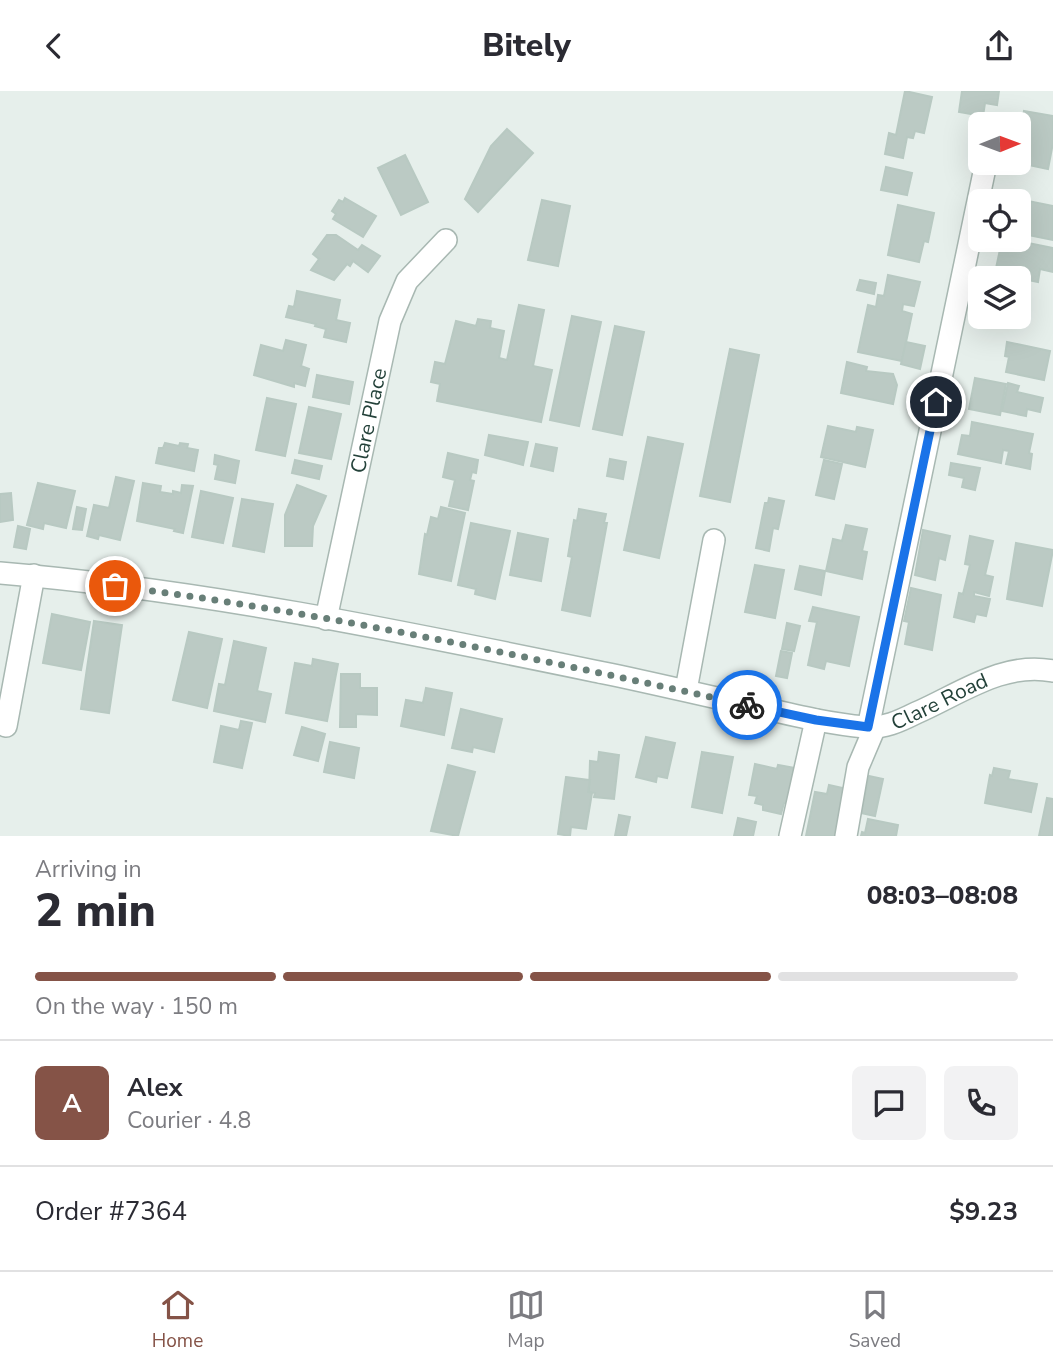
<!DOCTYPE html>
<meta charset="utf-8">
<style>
:root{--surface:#fff;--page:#f2f2f3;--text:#2b2b33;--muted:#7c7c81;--line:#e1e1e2;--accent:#855347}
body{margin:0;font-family:"Nunito Sans",sans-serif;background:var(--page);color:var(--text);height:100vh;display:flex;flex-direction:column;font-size:26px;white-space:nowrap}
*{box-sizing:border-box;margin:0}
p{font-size:23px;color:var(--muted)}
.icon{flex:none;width:38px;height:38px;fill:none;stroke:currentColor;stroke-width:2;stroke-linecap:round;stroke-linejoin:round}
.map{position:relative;height:745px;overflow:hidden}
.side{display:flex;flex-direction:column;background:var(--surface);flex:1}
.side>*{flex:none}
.needle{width:46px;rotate:89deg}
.fabs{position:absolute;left:968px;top:21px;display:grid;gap:14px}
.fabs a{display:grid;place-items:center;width:63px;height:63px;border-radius:10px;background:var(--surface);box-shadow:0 7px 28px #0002;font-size:35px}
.pin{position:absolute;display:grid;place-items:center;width:60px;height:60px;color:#fff;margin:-30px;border:4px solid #fff;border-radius:50%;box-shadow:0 2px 7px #0007}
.courier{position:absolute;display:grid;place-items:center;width:70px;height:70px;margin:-35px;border:5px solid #1a73e8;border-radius:50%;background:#fff;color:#222;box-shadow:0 2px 9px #0007}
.overview em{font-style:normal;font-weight:800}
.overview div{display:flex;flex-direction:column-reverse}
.overview{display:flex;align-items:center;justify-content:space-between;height:119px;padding:0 35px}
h1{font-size:46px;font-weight:800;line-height:52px}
.bar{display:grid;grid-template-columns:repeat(4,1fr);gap:10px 7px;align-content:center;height:84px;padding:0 35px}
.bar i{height:9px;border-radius:5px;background:var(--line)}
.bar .on{background:var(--accent)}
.bar p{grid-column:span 4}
.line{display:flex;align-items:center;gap:18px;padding:0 35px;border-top:2px solid var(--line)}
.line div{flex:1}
.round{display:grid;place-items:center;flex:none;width:74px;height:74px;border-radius:10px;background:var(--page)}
header{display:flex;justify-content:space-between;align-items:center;height:91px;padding:0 35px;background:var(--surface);font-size:32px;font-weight:800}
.tabs{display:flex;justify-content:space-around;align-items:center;height:98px;border-top:2px solid var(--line);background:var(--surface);font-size:19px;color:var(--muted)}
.tabs a{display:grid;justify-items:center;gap:4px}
.tabs .on{color:var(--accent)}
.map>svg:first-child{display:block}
.building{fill:#bbcac4;stroke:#b8c9c2;stroke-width:2}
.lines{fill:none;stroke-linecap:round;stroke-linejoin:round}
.minor-casing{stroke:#a8b8b2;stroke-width:24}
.minor{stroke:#fff;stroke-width:21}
.done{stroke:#687f78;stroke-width:7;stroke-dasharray:0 12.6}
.route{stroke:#1a73e8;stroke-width:9}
.labels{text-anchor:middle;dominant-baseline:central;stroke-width:5;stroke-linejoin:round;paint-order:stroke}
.street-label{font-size:21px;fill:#24423a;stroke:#f7fbf9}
</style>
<header><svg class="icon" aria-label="back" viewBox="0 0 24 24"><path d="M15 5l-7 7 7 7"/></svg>Bitely<svg class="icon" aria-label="share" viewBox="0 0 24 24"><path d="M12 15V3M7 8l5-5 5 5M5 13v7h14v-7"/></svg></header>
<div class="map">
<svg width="1053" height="745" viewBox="0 0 1053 745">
<rect width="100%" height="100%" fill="#e6efeb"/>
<!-- building -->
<g class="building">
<path d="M905 0 932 6 924 42 915 40 913 47 907 46 903 67 885 63 889 42 896 44Z"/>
<path d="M962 0H999L997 14 985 12 983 25 959 21Z"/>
<path d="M1024 20 1053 25V52L1048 78 1024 73 1029 52 1018 50V48Z"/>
<path d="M507 38 533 62 478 121 465 108 491 55Z"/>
<path d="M405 64 428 111 401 124 378 77Z"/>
<path d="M886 76 912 82 907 104 881 99Z"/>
<path d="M345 107 376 125 363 146 333 128 336 123 332 120 339 109 343 111Z"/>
<path d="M542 109 570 115 558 175 528 169Z"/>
<path d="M1023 109 1053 115V149L1018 142V120H1021Z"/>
<path d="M898 114 934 122 928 151 924 150 919 171 888 164Z"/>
<path d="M327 144H336L358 159 362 154 380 165 368 181 353 170 350 175 347 173 334 189 311 179 319 168 313 163Z"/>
<path d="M1002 149H1014L1053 157V181L1040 178 1038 191 995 182Z"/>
<path d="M888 184 920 191 914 215 903 213 902 220 912 223 902 270 858 261 868 214 876 216 878 204 884 205Z"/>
<path d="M860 189 876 192 874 203 857 199Z"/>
<path d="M297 200 340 209 336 229 350 232 346 251 324 246 326 238 315 235 316 233 286 226 289 215 294 216Z"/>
<path d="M519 214 544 219 533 275 552 279 541 331 437 310 440 293 431 291 435 271 445 273 456 230 476 235 478 228 491 230 490 237 504 240 499 267 507 269Z"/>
<path d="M572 225 601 231 579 335 550 329Z"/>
<path d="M615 235 644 241 622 344 593 338Z"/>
<path d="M286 249 306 254 301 275 309 278 305 295 294 292V296L254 284 261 254 283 260Z"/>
<path d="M906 251 925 255 920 278 901 273Z"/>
<path d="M1007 251 1050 260 1044 289 1006 281 1009 266 1005 265Z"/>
<path d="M730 258 759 264 730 411 700 405Z"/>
<path d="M847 271 867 276 866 280 893 283 897 294 893 313 841 302Z"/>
<path d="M317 284 353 291 349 313 313 306Z"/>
<path d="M975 287 1006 293 1000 324 969 318Z"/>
<path d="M1008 292 1019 295 1017 301 1043 307 1040 321 1027 318 1026 325 1002 320Z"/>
<path d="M267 307 296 313 285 365 256 359Z"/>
<path d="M309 316 341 323 331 368 299 362Z"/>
<path d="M972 331 1033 343 1029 362 1032 363 1030 378 1006 373 1009 360 1003 359 1001 372 958 363 962 344 970 345Z"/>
<path d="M828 335 856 341 857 336 873 339 865 376 821 366Z"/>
<path d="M489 344 528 351 523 374 485 364Z"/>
<path d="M648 346 683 353 659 467 624 459Z"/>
<path d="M165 352 179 355 180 352 188 353 187 357 198 359 194 380 156 372 159 357H163Z"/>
<path d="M536 353 557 357 553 380 531 375Z"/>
<path d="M448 362 478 369 476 382 472 381 470 389 474 390 468 419 449 415 455 389 443 386Z"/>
<path d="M215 364 239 370 235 392 215 388 218 374 214 373Z"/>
<path d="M610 368 626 371 623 388 607 385Z"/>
<path d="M295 369 322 375 319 388 292 382Z"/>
<path d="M824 369 842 373 834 408 816 404Z"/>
<path d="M951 372 980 377 975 399 962 396 964 387 949 384Z"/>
<path d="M116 386 134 390 120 449 99 444 98 448 87 445 94 414 109 417Z"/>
<path d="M38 392 75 400 66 437 44 432 43 438 27 434Z"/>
<path d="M143 392 161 395 160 401 173 403V400L181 402 182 394 193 395 183 442 174 440 175 438 137 430Z"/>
<path d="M297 394 326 405 313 435 312 455H285V424Z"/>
<path d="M201 400 233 407 223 452 192 446Z"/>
<path d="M11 402 13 429 0 431V403Z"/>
<path d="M769 407 784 410 778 438 773 437 769 460 756 457 765 412H768Z"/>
<path d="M242 408 273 413 264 461 233 455Z"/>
<path d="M77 416 86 418 82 439 73 438Z"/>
<path d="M441 416 465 422 451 490 419 483 425 443 427 444 431 426 438 428Z"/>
<path d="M579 418 606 423 604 432H607L590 525 562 519 572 466 568 465 574 429 577 430Z"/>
<path d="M471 432 510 440 495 508 475 503 476 498 458 494Z"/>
<path d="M846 434 867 438 862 460 867 461 862 488 826 480 833 448 842 450Z"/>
<path d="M18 435 30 438 26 458 14 456Z"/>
<path d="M923 439 950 445 945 469 939 467 935 489 915 484Z"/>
<path d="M518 442 548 448 541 490 510 484Z"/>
<path d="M970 445 993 450 985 484 993 486 989 505 974 501V505L990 508 986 525 976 523 974 531 954 526 959 502 963 503 970 474 965 473Z"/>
<path d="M1016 452 1053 459 1042 515 1007 508Z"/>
<path d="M755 474 784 479 775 527 745 521Z"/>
<path d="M800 475 825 480 821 504 795 498Z"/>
<path d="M911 497 941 504 932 559 905 553 909 531 904 530Z"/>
<path d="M813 516 859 526 849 575 826 570 824 578 808 574 817 531 809 530Z"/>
<path d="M52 523 90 531 81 579 43 572Z"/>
<path d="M94 530 122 534 109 622 81 618Z"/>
<path d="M787 532 800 535 794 560 782 558Z"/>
<path d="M189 541 222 548 207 617 173 609Z"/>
<path d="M234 550 266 557 257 600 271 603 265 631 214 620 219 593 225 594Z"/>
<path d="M781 560 792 562 787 587 776 585Z"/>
<path d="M313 568 338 573 327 630 286 622 295 572 312 575Z"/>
<path d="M341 583H360V597H377V624L356 623V636H340Z"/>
<path d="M426 597 452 602 444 644 401 635 406 609 423 612Z"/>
<path d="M461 618 502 628 494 661 473 656 472 661 452 657Z"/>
<path d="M241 630 252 632 242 677 214 671 221 635 239 639Z"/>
<path d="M302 636 325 643 318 670 294 664Z"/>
<path d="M646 646 675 652 667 687 657 685 656 691 636 686Z"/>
<path d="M330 651 359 657 354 687 324 681Z"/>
<path d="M599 661 619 664 614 708 594 706 595 702 589 701 590 670 598 671Z"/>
<path d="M702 661 733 666 722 722 692 716Z"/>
<path d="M755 673 777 678 778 674 795 677 787 712H784L781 723 763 719V714L755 712 757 705 749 704Z"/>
<path d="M448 674 475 681 458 745 431 740Z"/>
<path d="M994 677 1010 680 1008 688 1037 693 1031 721 985 712 990 684 992 685Z"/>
<path d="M869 685 883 688 875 725 861 722Z"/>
<path d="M566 686 590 689 588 701 592 702 586 738 571 736 570 745 558 743Z"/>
<path d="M829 694 847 698 837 745H806L815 701 827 703Z"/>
<path d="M1047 707 1053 708V745H1039Z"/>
<path d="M619 724 630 726 626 745H615Z"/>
<path d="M738 727 756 731 753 745H734Z"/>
<path d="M868 728 898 734 896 745H861L862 741 865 742Z"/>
</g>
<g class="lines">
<!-- minor casing -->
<g class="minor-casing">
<g id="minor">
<path id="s1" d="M0 482C203 499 405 541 604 582 658 593 710 606 763 617 797 625 830 633 865 636 883 638 900 630 916 622 960 603 1003 570 1053 580"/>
<path id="s2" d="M326 528 390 230 407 190 446 149"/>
<path d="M686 599 714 449"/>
<path d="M6 635 34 484"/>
<path d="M868 637 986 72"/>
<path d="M790 745 816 629"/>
<path d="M846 745 858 676 875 636"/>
</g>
</g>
<!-- minor -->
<use href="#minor" class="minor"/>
</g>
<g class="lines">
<!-- done -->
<path class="done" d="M115 495C328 522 537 568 747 614"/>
<!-- route -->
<path class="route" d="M747 614 816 629 868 636 936 311"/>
</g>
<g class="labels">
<!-- street labels -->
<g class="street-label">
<text stroke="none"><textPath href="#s2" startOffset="203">Clare Place</textPath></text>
<text stroke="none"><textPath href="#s1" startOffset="959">Clare Road</textPath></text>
</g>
</g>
</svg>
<div class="fabs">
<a><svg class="needle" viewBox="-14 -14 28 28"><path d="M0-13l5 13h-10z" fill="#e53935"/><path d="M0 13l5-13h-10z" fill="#7c7c81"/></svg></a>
<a><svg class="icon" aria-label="locate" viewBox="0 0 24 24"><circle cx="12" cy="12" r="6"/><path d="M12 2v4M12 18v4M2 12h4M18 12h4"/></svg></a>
<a><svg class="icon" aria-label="layers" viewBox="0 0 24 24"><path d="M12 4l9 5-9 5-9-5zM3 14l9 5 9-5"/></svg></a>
</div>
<div class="pin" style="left:115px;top:495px;background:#ea580c"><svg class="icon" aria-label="bag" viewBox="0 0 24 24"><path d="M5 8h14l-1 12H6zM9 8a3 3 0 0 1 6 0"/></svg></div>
<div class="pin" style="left:936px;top:311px;background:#1f2937"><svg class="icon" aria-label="home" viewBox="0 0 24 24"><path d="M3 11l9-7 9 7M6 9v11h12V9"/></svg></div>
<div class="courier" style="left:747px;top:614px"><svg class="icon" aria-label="bike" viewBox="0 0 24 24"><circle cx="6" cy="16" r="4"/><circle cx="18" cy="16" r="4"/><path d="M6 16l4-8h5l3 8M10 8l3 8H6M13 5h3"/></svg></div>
</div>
<section class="side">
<div class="overview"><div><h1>2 min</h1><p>Arriving in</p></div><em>08:03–08:08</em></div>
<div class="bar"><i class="on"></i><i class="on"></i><i class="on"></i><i></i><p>On the way · 150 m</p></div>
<div class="line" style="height:126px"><b class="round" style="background:var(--accent);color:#fff">A</b><div><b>Alex</b><p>Courier · 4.8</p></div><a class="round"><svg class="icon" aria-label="chat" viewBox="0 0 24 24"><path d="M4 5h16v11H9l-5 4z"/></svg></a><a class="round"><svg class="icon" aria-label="phone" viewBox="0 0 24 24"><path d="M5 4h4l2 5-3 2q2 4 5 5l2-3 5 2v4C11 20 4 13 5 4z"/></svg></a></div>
<div class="line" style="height:91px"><div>Order #7364</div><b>$9.23</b></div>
</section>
<nav class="tabs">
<a class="on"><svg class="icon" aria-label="home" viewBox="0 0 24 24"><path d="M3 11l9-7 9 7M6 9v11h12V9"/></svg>Home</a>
<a><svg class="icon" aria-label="map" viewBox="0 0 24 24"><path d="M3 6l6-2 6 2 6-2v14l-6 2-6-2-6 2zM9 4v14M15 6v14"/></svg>Map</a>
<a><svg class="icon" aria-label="saved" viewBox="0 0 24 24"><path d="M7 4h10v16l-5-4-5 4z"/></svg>Saved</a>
</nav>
